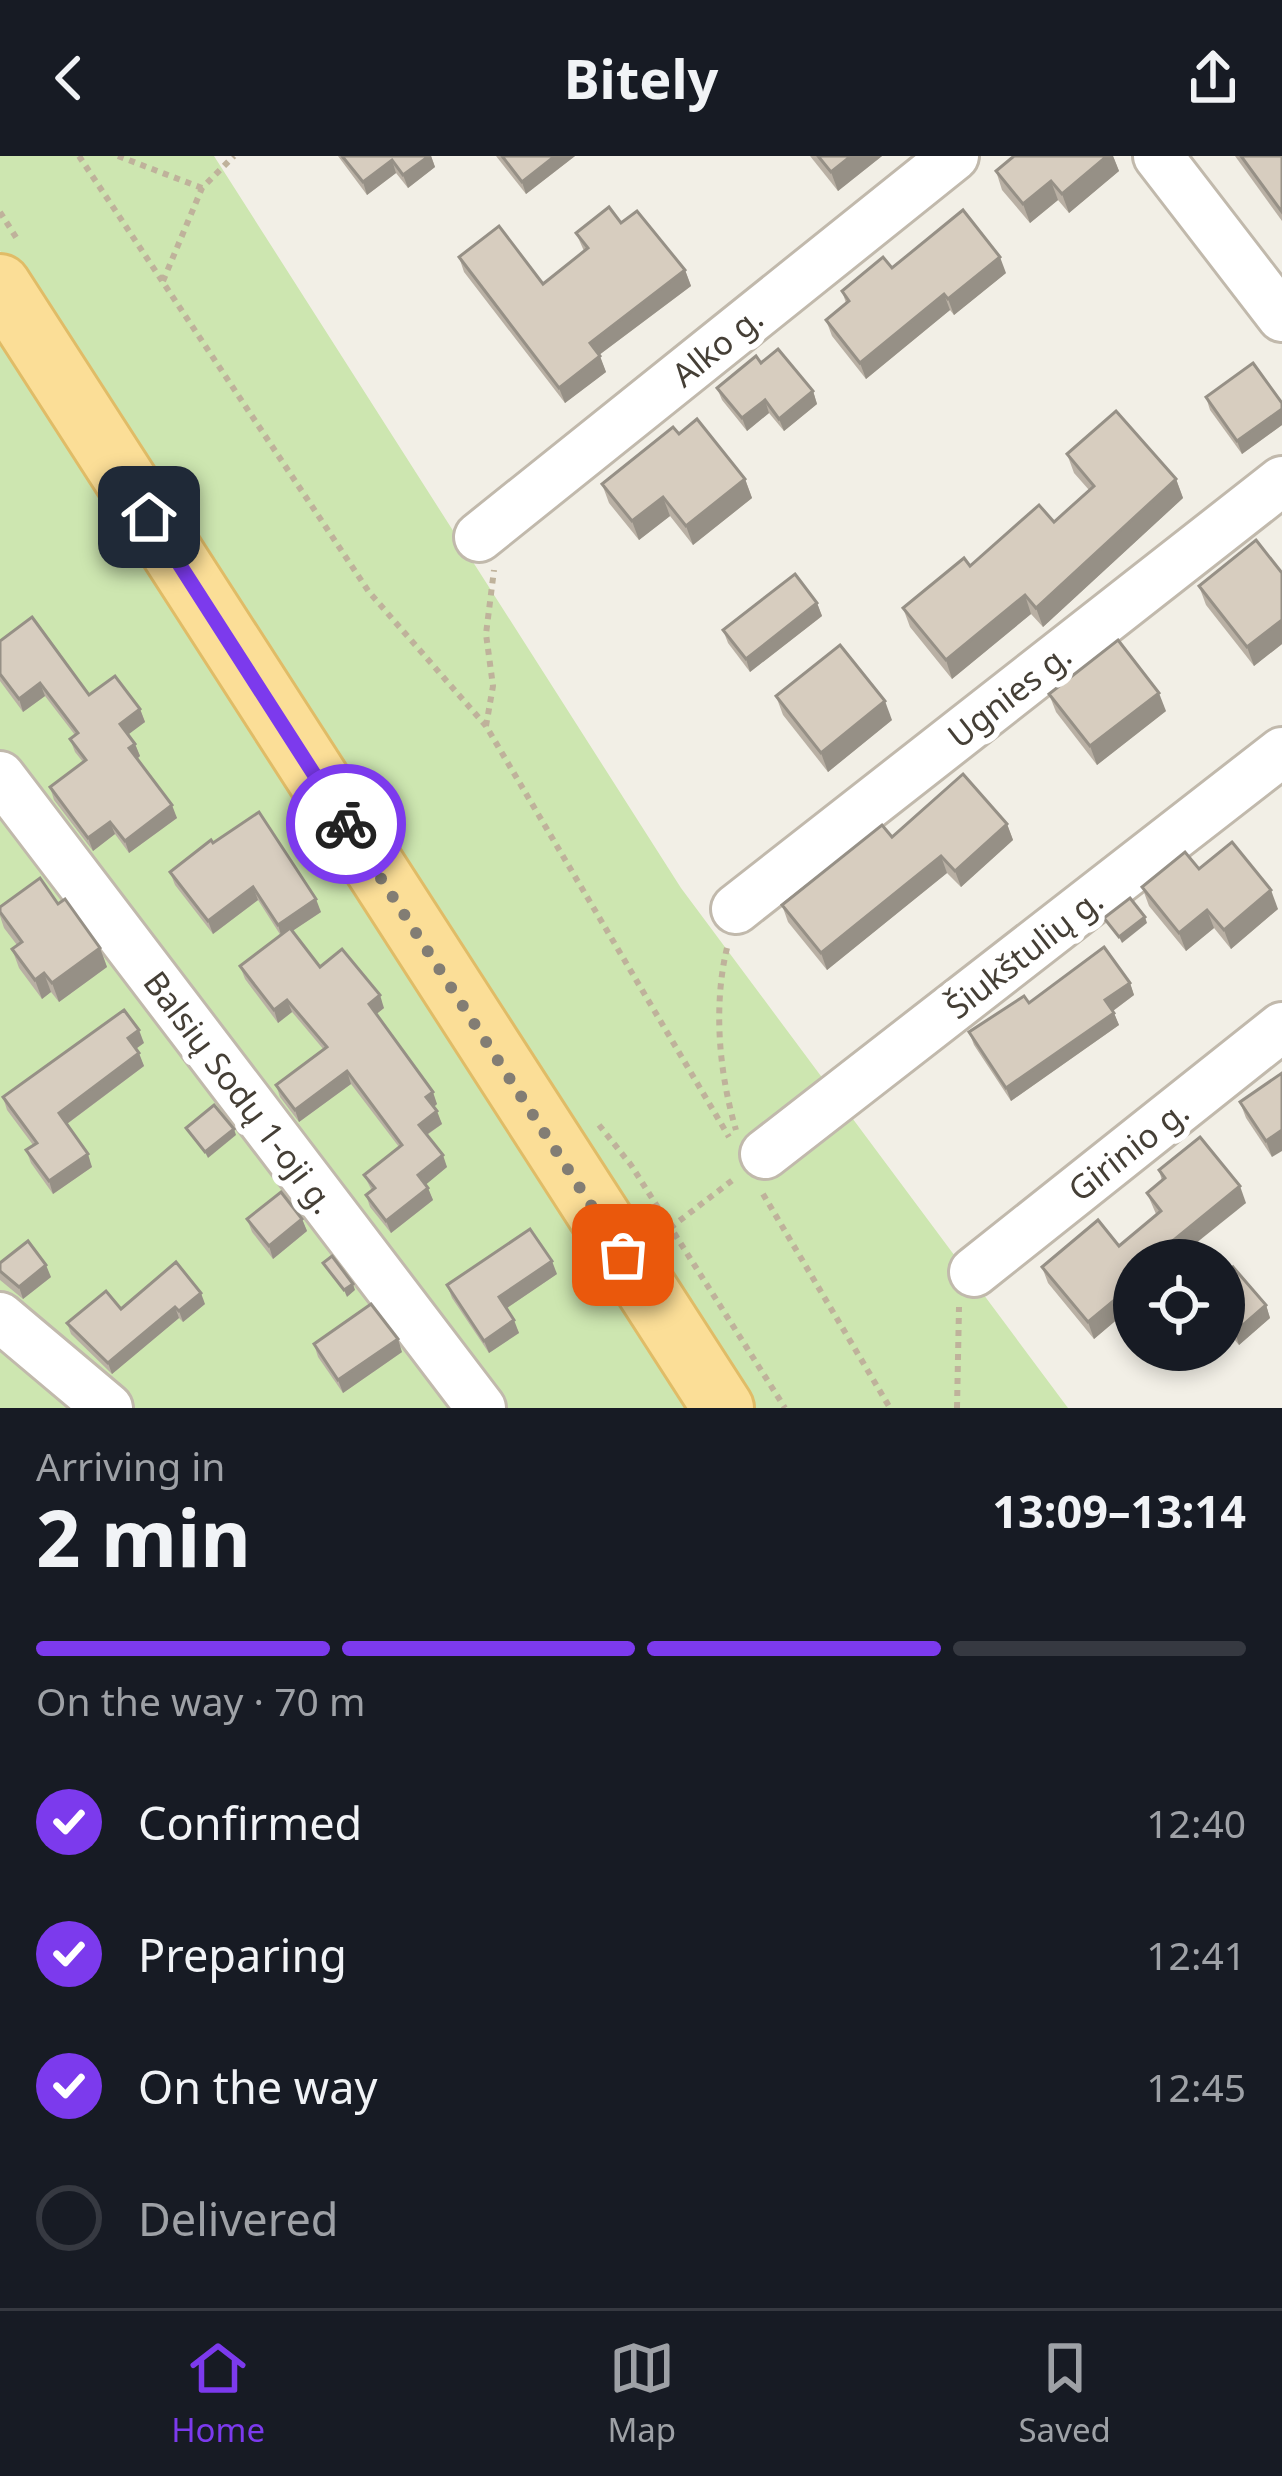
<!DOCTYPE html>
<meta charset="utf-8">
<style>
:root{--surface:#171b24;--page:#20242c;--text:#f1f3f6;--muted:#9ea1a6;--line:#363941;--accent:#7c3aed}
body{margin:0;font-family:"Noto Sans",sans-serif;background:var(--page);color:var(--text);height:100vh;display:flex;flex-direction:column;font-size:45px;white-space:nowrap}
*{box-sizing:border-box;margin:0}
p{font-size:39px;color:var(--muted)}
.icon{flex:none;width:66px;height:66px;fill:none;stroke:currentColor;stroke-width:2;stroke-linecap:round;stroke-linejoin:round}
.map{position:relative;height:1252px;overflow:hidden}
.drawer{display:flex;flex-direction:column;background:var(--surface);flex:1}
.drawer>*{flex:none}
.controls{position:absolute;left:1113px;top:1083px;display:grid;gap:24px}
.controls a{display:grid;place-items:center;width:132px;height:132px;border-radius:50%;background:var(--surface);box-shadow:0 6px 18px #0003;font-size:60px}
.pin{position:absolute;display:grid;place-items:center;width:102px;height:102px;color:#fff;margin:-51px;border-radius:24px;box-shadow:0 6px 18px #0006}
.courier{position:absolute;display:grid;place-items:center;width:120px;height:120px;margin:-60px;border:9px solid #7c3aed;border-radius:50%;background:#fff;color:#222;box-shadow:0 3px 15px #0007}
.head em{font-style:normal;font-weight:700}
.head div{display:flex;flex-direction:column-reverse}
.head{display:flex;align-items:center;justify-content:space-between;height:204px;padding:0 36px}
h1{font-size:78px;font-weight:700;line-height:90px}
.bar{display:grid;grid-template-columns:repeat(4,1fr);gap:18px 12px;align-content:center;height:144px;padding:0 36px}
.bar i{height:15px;border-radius:9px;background:var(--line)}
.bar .active{background:var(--accent)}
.bar p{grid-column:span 4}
ol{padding:0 36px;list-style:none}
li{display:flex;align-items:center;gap:36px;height:132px}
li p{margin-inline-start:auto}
li .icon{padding:12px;border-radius:50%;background:var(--accent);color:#fff;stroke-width:4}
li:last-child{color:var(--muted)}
li i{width:66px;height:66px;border:6px solid var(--line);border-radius:50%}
header{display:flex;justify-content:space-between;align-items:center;height:156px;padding:0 36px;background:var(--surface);font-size:54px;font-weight:700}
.tab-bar{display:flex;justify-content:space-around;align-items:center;height:168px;border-top:3px solid var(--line);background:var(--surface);font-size:33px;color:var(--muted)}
.tab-bar a{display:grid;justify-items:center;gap:6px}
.tab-bar .active{color:var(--accent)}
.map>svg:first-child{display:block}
.green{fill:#cde6b0}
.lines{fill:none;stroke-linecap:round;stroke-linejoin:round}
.minor-casing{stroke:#c1b9ac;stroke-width:54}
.major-casing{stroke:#e0bc67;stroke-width:66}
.path{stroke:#bfb29b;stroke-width:6;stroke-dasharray:6 6;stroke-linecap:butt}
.minor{stroke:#fff;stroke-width:48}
.major{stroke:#fbde97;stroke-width:60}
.wall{fill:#b9b0a4}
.shaded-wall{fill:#969086}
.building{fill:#d7cdbf;stroke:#969086;stroke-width:3}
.done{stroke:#827d74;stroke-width:12;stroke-dasharray:0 21.6}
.route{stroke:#7c3aed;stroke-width:15}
.labels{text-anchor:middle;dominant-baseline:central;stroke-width:12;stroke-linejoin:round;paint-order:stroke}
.street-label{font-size:33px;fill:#453f36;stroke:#fff}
</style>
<header><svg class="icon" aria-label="back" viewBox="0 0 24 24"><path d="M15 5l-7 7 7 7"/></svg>Bitely<svg class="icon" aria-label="share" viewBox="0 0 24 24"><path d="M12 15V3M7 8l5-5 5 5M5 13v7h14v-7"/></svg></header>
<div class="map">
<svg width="1282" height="1252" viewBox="0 0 1282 1252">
<rect width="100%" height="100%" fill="#f2efe6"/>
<!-- green -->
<g class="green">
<path d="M0 0H214L681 732 1068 1252H745L0 95Z"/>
<path d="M0 163 707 1252H0Z"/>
</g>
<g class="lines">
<!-- minor casing -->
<g class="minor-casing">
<g id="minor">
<path d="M1158 0 1282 161"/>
<path d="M479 381 954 0"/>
<path d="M0 620 481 1252"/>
<path d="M736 753 1282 325"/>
<path d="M765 998 1282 596"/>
<path d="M974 1116 1282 871"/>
<path d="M0 1161 108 1252"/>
</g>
</g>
<!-- major casing -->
<g class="major-casing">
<path id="major" d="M0 129 723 1252"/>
</g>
<!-- path -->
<g class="path">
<path d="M79 0 369 436 486 570 729 981"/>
<path d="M118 0 202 32"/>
<path d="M0 56 19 86"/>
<path d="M163 125 202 32 234 0"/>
<path d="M486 570 493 530 486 478 494 414"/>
<path d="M727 792C713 850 719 917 736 974"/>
<path d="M599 969 631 1009 785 1252"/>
<path d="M763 1038 890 1252"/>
<path d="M670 1072 734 1023"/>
<path d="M957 1252 959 1151"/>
</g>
<!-- minor -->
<use href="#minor" class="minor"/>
<!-- major -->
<use href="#major" class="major"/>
</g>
<!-- wall -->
<g class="wall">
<path d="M338 0H431L435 11 408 32 396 17 367 39Z"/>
<path d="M496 0H575L526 38Z"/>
<path d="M810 0H882L838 35Z"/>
<path d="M1014 0H1113L1119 15 1069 57 1058 44 1030 67 1002 34 996 15Z"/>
<path d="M1235 0H1282V65Z"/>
<path d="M621 67 685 114 691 130 599 199 606 216 565 247 464 116 459 101 543 128 584 95 576 77Z"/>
<path d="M892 112 1006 117 954 159 950 154 866 223 832 180 826 164 846 147 842 135Z"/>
<path d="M761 207 813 235 817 248 784 275 769 257 747 275 722 244 717 232Z"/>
<path d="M1206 241 1282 247V269L1242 298 1210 254Z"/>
<path d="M679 278 745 323 752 342 693 389 670 360 639 384 609 347 602 328Z"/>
<path d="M1067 298 1176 323 1183 342 1043 471 1031 458 952 523 910 471 903 452 970 410 1054 366 1089 334 1074 317Z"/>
<path d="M1282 417V488L1254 510 1206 449 1199 430Z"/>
<path d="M817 447 822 460 750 516 728 487 723 474Z"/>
<path d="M0 485 89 539 140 553 145 566 128 578 135 588 140 600 137 603 177 662 129 697 115 678 93 695 54 644 50 631 83 606 75 596 70 583 75 579 45 540 23 556 0 525Z"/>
<path d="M1049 538 1166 555 1097 609 1056 556Z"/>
<path d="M776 540 892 564 828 616 783 559Z"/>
<path d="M1007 668 1013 684 961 731 947 717 827 814 788 766 782 749 892 681Z"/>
<path d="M211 684 321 756 292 775 320 811 384 852 376 858 437 948 434 951 442 968 427 979 447 1011 426 1028 433 1044 391 1077 370 1051 366 1039 372 1035 364 1019 399 991 351 928 299 966 280 941 276 929 324 894 292 856 278 867 245 823 240 810 281 780 258 744 213 778 175 729 170 716Z"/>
<path d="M1199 713 1278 753 1231 793 1214 772 1186 795 1149 750 1142 731Z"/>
<path d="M58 748 100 792 107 811 59 846 51 836 42 843 19 812 12 793 17 789 4 772 0 760V751Z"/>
<path d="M1130 827 1134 839 1113 855 1119 869 1011 945 974 889 969 876 1029 847Z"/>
<path d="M144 887 136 892 144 910 67 968 92 1011 53 1038 31 1007 26 994 33 989 7 954 3 941Z"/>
<path d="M1282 917 1272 1001 1246 962 1240 946Z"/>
<path d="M1159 1014 1246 1047 1134 1104V1149L1094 1183 1048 1127 1042 1111 1119 1090 1156 1058 1147 1037 1162 1025Z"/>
<path d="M247 1063H302L307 1075 273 1103 252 1076Z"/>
<path d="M0 1107 51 1121 23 1143 0 1124Z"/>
<path d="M557 1118 507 1152 519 1177 489 1197 452 1142 447 1129Z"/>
<path d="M1224 1119 1266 1149 1270 1162 1239 1189 1224 1171Z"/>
<path d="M205 1148 183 1166 179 1162 112 1218 71 1178 67 1167 121 1153Z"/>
<path d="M314 1188 402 1196 343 1237 318 1201Z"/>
</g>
<!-- shaded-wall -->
<g class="shaded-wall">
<path d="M429 0H431L435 11 408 32 403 19Z"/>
<path d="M555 0H575L526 38 522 26Z"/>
<path d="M851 0H882L838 35 831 16Z"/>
<path d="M1107 0H1113L1119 15 1069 57 1062 38Z"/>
<path d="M392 4 396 17 367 39 363 26Z"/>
<path d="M1051 25 1058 44 1030 67 1023 48Z"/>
<path d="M1000 101 1006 117 954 159 948 143Z"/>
<path d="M685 114 691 130 595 202 590 187Z"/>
<path d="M944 138 950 154 866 223 860 207Z"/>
<path d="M600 200 606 216 565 247 559 232Z"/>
<path d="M813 235 817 248 784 275 779 263Z"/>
<path d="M765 244 769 257 747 275 742 262Z"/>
<path d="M1282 253V269L1242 298 1237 285Z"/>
<path d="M745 323 752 342 693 389 686 370Z"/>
<path d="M1176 323 1183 342 1043 471 1036 452Z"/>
<path d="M663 341 670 360 639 384 632 365Z"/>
<path d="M1025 439 1031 458 952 523 946 504Z"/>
<path d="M817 447 822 460 750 516 746 503Z"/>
<path d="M1282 464V488L1254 510 1247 491Z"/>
<path d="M40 527 45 540 23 556 19 543Z"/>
<path d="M1159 537 1166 555 1097 609 1090 590Z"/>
<path d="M885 545 892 564 828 616 821 597Z"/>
<path d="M140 553 145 566 125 581 120 568Z"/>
<path d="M135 588 140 600 134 605 129 592Z"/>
<path d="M172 649 177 662 129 697 125 685Z"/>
<path d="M110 666 115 678 93 695 88 682Z"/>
<path d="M1007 668 1013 684 961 731 955 715Z"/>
<path d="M941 700 947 717 827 814 821 797Z"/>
<path d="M253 731 258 744 213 778 208 765Z"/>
<path d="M1271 734 1278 753 1231 793 1224 774Z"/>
<path d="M316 743 321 756 282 782 278 769Z"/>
<path d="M1207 754 1214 772 1186 795 1179 777Z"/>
<path d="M1145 761 1147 767 1122 787 1119 781Z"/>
<path d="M100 792 107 811 59 846 52 827Z"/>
<path d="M44 817 51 836 42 843 35 824Z"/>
<path d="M1130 827 1134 839 1110 857 1105 844Z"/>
<path d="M380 839 384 852 374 860 369 848Z"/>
<path d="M287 844 292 856 278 867 274 854Z"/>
<path d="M1114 857 1119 869 1011 945 1006 932Z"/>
<path d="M139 874 144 887 133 895 128 882Z"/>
<path d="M139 897 144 910 64 970 59 957Z"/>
<path d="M347 915 351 928 299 966 295 954Z"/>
<path d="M433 936 437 948 431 953 426 941Z"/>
<path d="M437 955 442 968 423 981 419 969Z"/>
<path d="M234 973 236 979 208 1002 205 996Z"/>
<path d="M1282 974V995L1272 1001 1266 985Z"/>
<path d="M88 998 92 1011 53 1038 49 1025Z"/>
<path d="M443 999 447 1011 423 1031 418 1019Z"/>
<path d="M1240 1030 1246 1047 1175 1104H1168L1164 1092Z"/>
<path d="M428 1032 433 1044 391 1077 386 1065Z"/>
<path d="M302 1063 307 1075 273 1103 269 1090Z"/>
<path d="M552 1105 557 1118 504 1154 499 1141Z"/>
<path d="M46 1109 51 1121 23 1143 19 1131Z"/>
<path d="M353 1128 355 1134 347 1141 344 1134Z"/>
<path d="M1134 1128V1149L1094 1183 1088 1166Z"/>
<path d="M201 1137 205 1148 183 1166 179 1155Z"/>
<path d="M1266 1149 1270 1162 1239 1189 1235 1176Z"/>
<path d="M175 1151 179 1162 112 1218 108 1207Z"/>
<path d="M514 1164 519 1177 489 1197 484 1185Z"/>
<path d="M398 1183 402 1196 343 1237 338 1224Z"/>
</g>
<!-- building -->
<g class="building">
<path d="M342 0H429L403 19 392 4 363 26Z"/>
<path d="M502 0H555L522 26Z"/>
<path d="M818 0H851L831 16Z"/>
<path d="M1014 0H1107L1062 38 1051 25 1023 48 996 15Z"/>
<path d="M1241 0H1282V56Z"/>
<path d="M609 51 621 67 637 55 685 114 590 187 600 200 559 232 459 101 499 70 543 128 588 92 576 77Z"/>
<path d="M963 54 1000 101 948 143 944 138 860 207 826 164 849 145 842 135 883 101 892 112Z"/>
<path d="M778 193 813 235 779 263 765 244 742 262 717 232 756 200 761 207Z"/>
<path d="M1253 207 1282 247V253L1237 285 1206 241Z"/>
<path d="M1116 255 1176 323 1036 452 1025 439 946 504 903 452 964 402 970 410 1039 349 1054 366 1094 330 1067 298Z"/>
<path d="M697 263 745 323 686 370 663 341 632 365 602 328 673 271 679 278Z"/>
<path d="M1256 384 1282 417V464L1247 491 1199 430Z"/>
<path d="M795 418 817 447 746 503 723 474Z"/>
<path d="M32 461 89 539 115 520 140 553 120 568 135 588 129 592 172 649 125 685 110 666 88 682 50 631 86 604 70 583 78 577 40 527 19 543 0 518V485Z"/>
<path d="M1118 484 1159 537 1090 590 1049 538Z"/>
<path d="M840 489 885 545 821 597 776 540Z"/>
<path d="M963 618 1007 668 955 715 941 700 821 797 782 749 882 669 892 681Z"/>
<path d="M259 656 316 743 278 769 253 731 208 765 170 716 211 684 213 687Z"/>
<path d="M1232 686 1271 734 1224 774 1207 754 1179 777 1142 731 1185 696 1199 713Z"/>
<path d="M40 722 58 748 65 743 100 792 52 827 44 817 35 824 12 793 22 786 0 756V751Z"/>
<path d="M1130 742 1145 761 1119 781 1104 762Z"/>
<path d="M290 772 320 811 342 793 380 839 369 848 433 936 426 941 437 955 419 969 443 999 418 1019 428 1032 386 1065 366 1039 375 1032 364 1019 402 989 347 915 295 954 276 929 327 891 287 844 274 854 240 810Z"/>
<path d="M1104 791 1130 827 1105 844 1114 857 1006 932 969 876 1024 840 1029 847Z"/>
<path d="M124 854 139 874 128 882 139 897 59 957 88 998 49 1025 26 994 37 987 3 941Z"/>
<path d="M1282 917V974L1266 985 1240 946Z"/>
<path d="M214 949 234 973 205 996 186 972Z"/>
<path d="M1200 981 1240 1030 1164 1092 1174 1104H1134V1128L1088 1166 1042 1111 1098 1064 1119 1090 1161 1055 1147 1037 1165 1022 1159 1014Z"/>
<path d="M281 1036 302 1063 269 1090 247 1063Z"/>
<path d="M530 1073 552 1105 499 1141 514 1164 484 1185 447 1129Z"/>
<path d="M28 1085 46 1109 19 1131 0 1115V1107Z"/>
<path d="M332 1100 353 1128 344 1134 323 1107Z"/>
<path d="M176 1106 201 1137 179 1155 175 1151 108 1207 67 1167 106 1135 121 1153Z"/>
<path d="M1233 1111 1266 1149 1235 1176 1224 1164V1119Z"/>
<path d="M371 1148 398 1183 338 1224 314 1188Z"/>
</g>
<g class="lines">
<!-- done -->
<path class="done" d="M346 668 623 1099"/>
<!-- route -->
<path class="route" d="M149 361 346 668"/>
</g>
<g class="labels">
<!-- street labels -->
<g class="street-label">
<text transform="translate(717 190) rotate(-39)">Alko g.</text>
<text transform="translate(1009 539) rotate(-38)">Ugnies g.</text>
<text transform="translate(1024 797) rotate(-38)">Šiukštulių g.</text>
<text transform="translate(240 936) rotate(53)">Balsių Sodų 1-oji g.</text>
<text transform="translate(1128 994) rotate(-38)">Girinio g.</text>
</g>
</g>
</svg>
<div class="controls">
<a><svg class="icon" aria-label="locate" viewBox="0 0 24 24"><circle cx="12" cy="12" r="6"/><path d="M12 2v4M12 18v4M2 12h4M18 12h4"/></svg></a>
</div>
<div class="pin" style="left:623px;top:1099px;background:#ea580c"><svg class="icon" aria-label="bag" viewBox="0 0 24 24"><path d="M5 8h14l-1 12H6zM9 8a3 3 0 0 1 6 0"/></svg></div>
<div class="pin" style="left:149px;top:361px;background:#1f2937"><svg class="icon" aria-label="home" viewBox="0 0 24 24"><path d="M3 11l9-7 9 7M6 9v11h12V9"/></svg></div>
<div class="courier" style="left:346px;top:668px"><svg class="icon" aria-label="bike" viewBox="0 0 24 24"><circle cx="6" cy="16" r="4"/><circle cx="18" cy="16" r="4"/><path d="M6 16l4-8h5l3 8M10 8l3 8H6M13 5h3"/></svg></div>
</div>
<section class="drawer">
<div class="head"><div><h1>2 min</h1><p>Arriving in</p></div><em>13:09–13:14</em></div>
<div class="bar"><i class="active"></i><i class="active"></i><i class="active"></i><i></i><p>On the way · 70 m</p></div>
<ol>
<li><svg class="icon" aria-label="check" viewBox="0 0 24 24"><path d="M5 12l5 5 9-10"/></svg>Confirmed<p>12:40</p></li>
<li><svg class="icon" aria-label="check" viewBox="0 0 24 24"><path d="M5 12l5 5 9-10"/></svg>Preparing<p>12:41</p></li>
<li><svg class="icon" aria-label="check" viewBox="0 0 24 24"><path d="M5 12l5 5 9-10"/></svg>On the way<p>12:45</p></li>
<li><i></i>Delivered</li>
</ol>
</section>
<nav class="tab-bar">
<a class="active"><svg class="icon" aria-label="home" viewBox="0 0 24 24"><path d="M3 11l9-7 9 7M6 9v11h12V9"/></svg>Home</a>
<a><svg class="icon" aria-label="map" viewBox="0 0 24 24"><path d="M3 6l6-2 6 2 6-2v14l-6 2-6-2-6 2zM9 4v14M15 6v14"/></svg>Map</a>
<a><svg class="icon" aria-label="saved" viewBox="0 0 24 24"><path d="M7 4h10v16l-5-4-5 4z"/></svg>Saved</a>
</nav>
